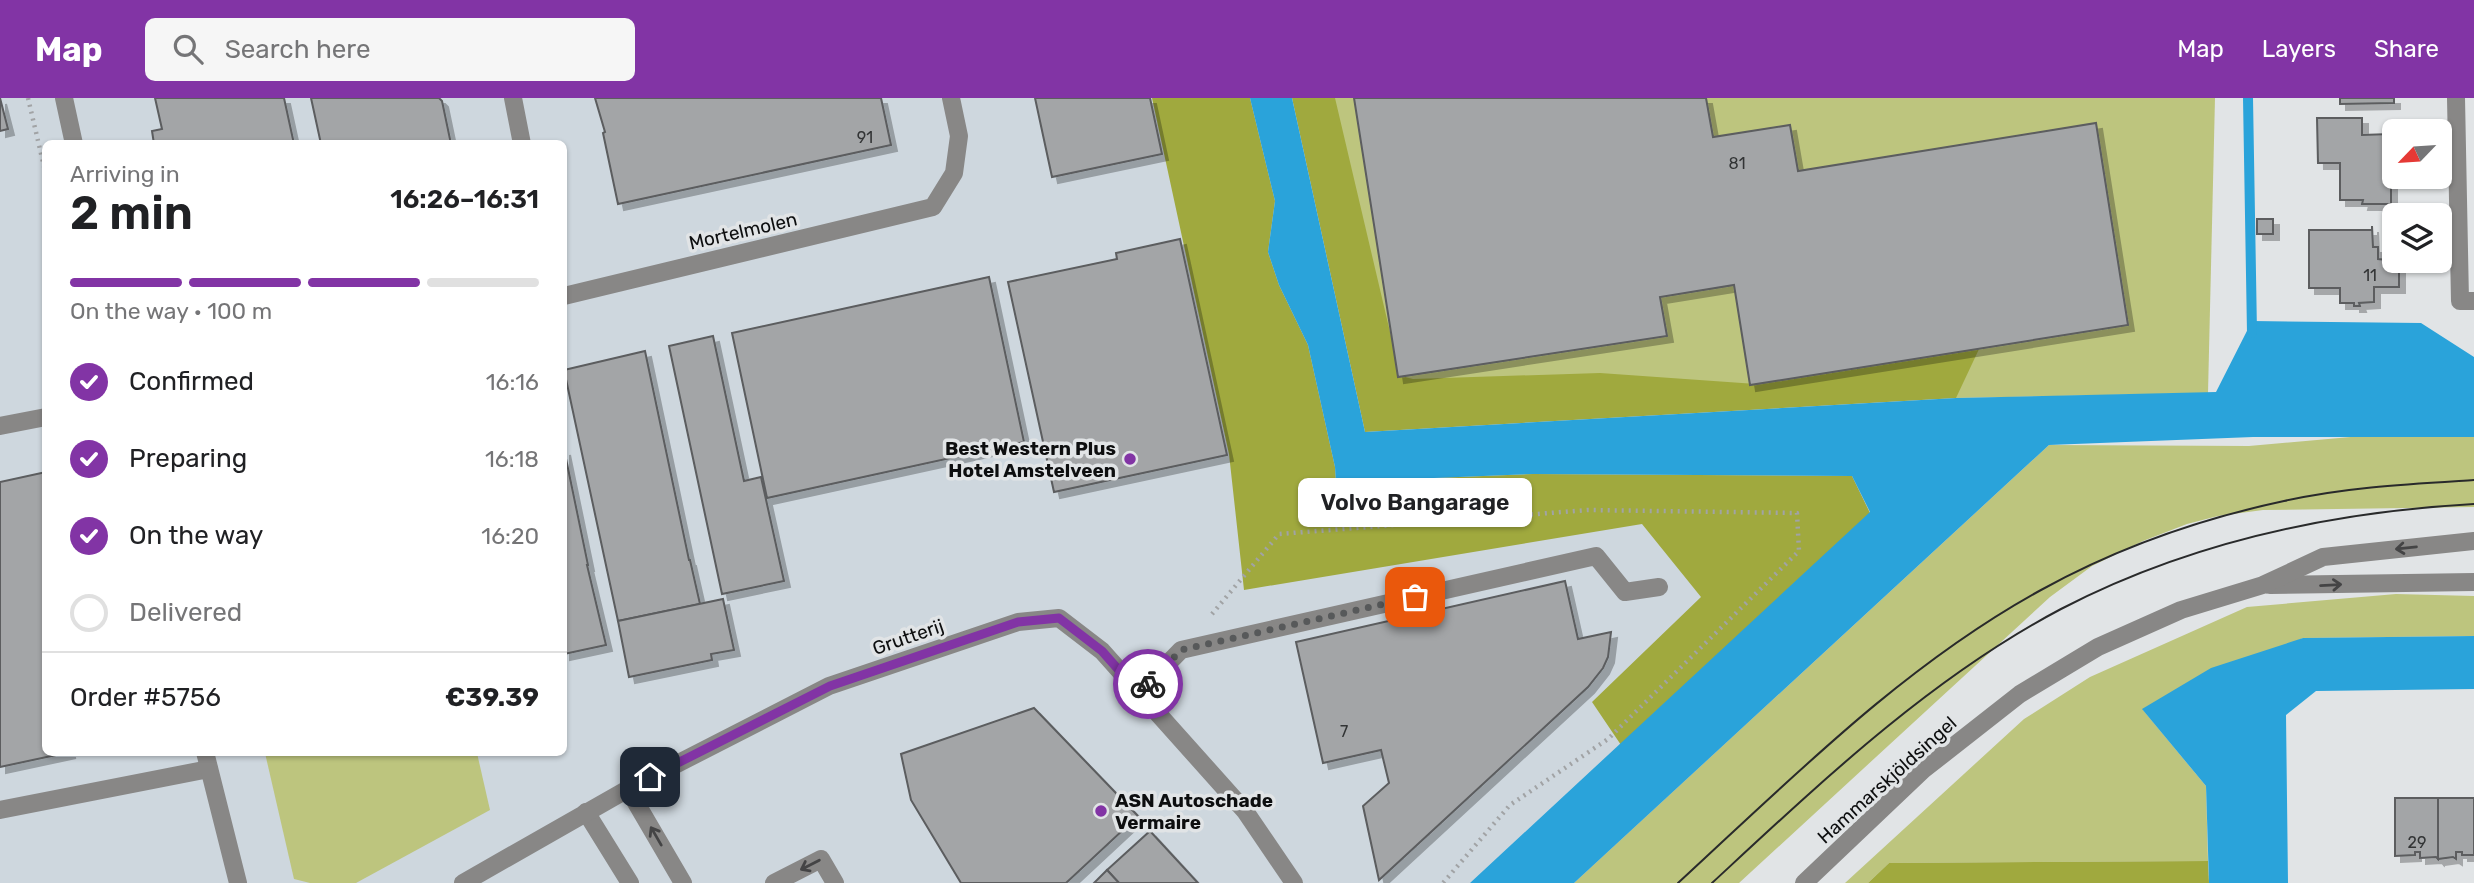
<!DOCTYPE html>
<meta charset="utf-8">
<style>
:root{--surface:#fff;--page:#f6f6f6;--text:#202124;--muted:#757577;--line:#e0e0e0;--accent:#8234a5}
body{margin:0;font-family:Rubik,sans-serif;background:var(--page);color:var(--text);height:100vh;display:flex;flex-direction:column;font-size:26px;white-space:nowrap}
*{box-sizing:border-box;margin:0}
p{font-size:23px;color:var(--muted)}
.icon{flex:none;width:38px;height:38px;fill:none;stroke:currentColor;stroke-width:2;stroke-linecap:round;stroke-linejoin:round}
.map{position:relative;flex:1;overflow:hidden}
.side{position:absolute;left:42px;top:42px;width:525px;height:616px;display:flex;flex-direction:column;background:var(--surface);border-radius:10px;box-shadow:0 2px 5px #0004}
.side>*{flex:none}
.needle{width:46px;rotate:245deg}
.controls{position:absolute;left:2382px;top:21px;display:grid;gap:14px}
.controls a{display:grid;place-items:center;width:70px;height:70px;border-radius:10px;background:var(--surface);box-shadow:0 2px 5px #0004;font-size:35px}
.pin{position:absolute;display:grid;place-items:center;width:60px;height:60px;color:#fff;margin:-30px;border-radius:14px;box-shadow:0 4px 10px #0006}
.courier{position:absolute;display:grid;place-items:center;width:70px;height:70px;margin:-35px;border:5px solid #8234a5;border-radius:50%;background:#fff;color:#222;box-shadow:0 2px 9px #0007}
.bubble{position:absolute;height:49px;border-radius:10px;background:var(--surface);box-shadow:0 2px 5px #0004;font-size:23px;font-weight:600;line-height:49px;text-align:center}
.headline em{font-style:normal;font-weight:600}
.headline div{display:flex;flex-direction:column-reverse}
.headline{display:flex;align-items:center;justify-content:space-between;height:119px;padding:0 28px}
h1{font-size:46px;font-weight:600;line-height:52px}
.bar{display:grid;grid-template-columns:repeat(4,1fr);gap:10px 7px;align-content:center;height:84px;padding:0 28px}
.bar i{height:9px;border-radius:5px;background:var(--line)}
.bar .on{background:var(--accent)}
.bar p{grid-column:span 4}
.line{display:flex;align-items:center;gap:18px;padding:0 28px;border-top:2px solid var(--line)}
.line div{flex:1}
ol{padding:0 28px;list-style:none}
li{display:flex;align-items:center;gap:21px;height:77px}
li p{margin-inline-start:auto}
li .icon{padding:7px;border-radius:50%;background:var(--accent);color:#fff;stroke-width:4}
li:last-child{color:var(--muted)}
li i{width:38px;height:38px;border:4px solid var(--line);border-radius:50%}
header{display:flex;align-items:center;gap:42px;box-sizing:border-box;height:98px;padding:0 35px;background:var(--accent);color:#fff}
header strong{font-size:33px}
nav{display:flex;gap:38px;margin-inline-start:auto;font-size:24px}
.search{width:490px;height:63px;background:var(--page);display:flex;align-items:center;gap:18px;box-sizing:border-box;padding:0 24px;border-radius:10px;color:var(--muted);font-size:26px}
.map>svg:first-child{display:block}
.built{fill:#ced7de;fill-rule:evenodd}
.green{fill:#bdc57e}
.forest{fill:#a0a93e}
.water{fill:#2aa3da}
.lines{fill:none;stroke-linecap:round;stroke-linejoin:round}
.stream{stroke:#2aa3da;stroke-width:10}
.building{fill:#a3a5a7;stroke:#5b5d5f;stroke-width:2;filter:url(#shadow)}
.path{stroke:#a1a3a5;stroke-width:4.5;stroke-dasharray:2 5;stroke-linecap:butt}
.service{stroke:#888786;stroke-width:18}
.minor{stroke:#888786;stroke-width:18}
.tertiary{stroke:#888786;stroke-width:18}
.tram{stroke:#292a2b;stroke-width:2}
.oneway{stroke:#444445}
.done{stroke:#57595a;stroke-width:7;stroke-dasharray:0 12.6}
.route{stroke:#8234a5;stroke-width:9}
.poi-dot{fill:#8234a5;stroke:#e1e4e6;stroke-width:2.5}
.labels{text-anchor:middle;dominant-baseline:central;stroke-width:7;stroke-linejoin:round;paint-order:stroke}
.number-label{font-size:16px;fill:#323435}
.street-label{font-size:19px;fill:#0d0e0f;stroke:#e1e4e6}
.poi-label{font-size:19px;font-weight:bold;fill:#0d0e0f;stroke:#e1e4e6;text-anchor:end}
</style>
<header>
<strong>Map</strong>
<div class="search"><svg class="icon" aria-label="search" viewBox="0 0 24 24"><circle cx="10" cy="10" r="6"/><path d="M15 15l6 6"/></svg>Search here</div>
<nav><a>Map</a><a>Layers</a><a>Share</a></nav>
</header>
<div class="map">
<svg width="2474" height="785" viewBox="0 0 2474 785">
<defs>
<filter id="shadow"><feDropShadow dx="6" dy="6" stdDeviation="0" flood-color="#0004"/></filter>
</defs>
<rect width="100%" height="100%" fill="#e1e4e6"/>
<!-- built -->
<path class="built" d="M0 0H1277L1357 352 1985 342 1623 785H0ZM46 46H564V654H46Z"/>
<!-- green -->
<g class="green">
<path d="M1316 0H2215L2208 295 1386 311Z"/>
<path d="M2474 328V409L2263 412 2218 418 2187 426 2143 443 2092 468 2050 499 1739 785H1574L2049 347 2249 348Z"/>
<path d="M2396 496 2474 498V538L2303 540 2143 612 2206 688 2208 763 1889 765 1868 785H1845L2024 621 2090 579 2247 509Z"/>
<path d="M265 655H477L490 712 356 785H310L294 781Z"/>
</g>
<!-- forest -->
<g class="forest">
<path d="M1152 0H1250L1275 103 1268 154 1279 187 1308 247 1335 369 1336 384 1533 376 1852 378 1870 415 1621 647 1592 604 1701 499 1642 426 1244 492 1229 356Z"/>
<path d="M1292 0H1335L1398 268 1405 279 1413 281 1600 275 1756 286 1980 249 1956 300 1365 334Z"/>
<path d="M2208 763 2209 785H1868L1889 765Z"/>
</g>
<!-- water -->
<g class="water">
<path d="M1250 0H1292L1365 334 1956 300 2216 294 2252 223 2421 225 2474 259V339H2253L2049 347 1574 785H1470L1870 414 1852 378 1533 376 1336 384 1335 369 1308 247 1279 187 1268 154 1275 103Z"/>
<path d="M2474 538V591L2316 593 2286 617 2288 785H2209L2206 688 2142 611 2211 570 2303 540Z"/>
</g>
<g class="lines">
<!-- stream -->
<path class="stream" d="M2248 0 2252 235"/>
</g>
<!-- building -->
<g class="building">
<path d="M0 0 8 31 0 33Z"/>
<path d="M155 0H284L294 46H154L152 33 162 31Z"/>
<path d="M311 0H439L442 3 451 46H321Z"/>
<path d="M595 0H881L891 47 618 106 603 35 605 34Z"/>
<path d="M1035 0H1150L1162 56 1052 79Z"/>
<path d="M1354 0H1706L1713 39 1790 27 1798 73 2096 25 2128 227 1750 287 1734 187 1660 199 1667 238 1398 279Z"/>
<path d="M2340 0H2394V5L2340 6Z"/>
<path d="M2317 20H2362V37L2390 36V61H2393V77H2391V106H2362L2363 102H2340V65H2318Z"/>
<rect x="2257" y="121" width="16" height="15"/>
<path d="M2372 128 2373 149H2378V161L2399 163V189H2374V204L2359 205 2360 208H2354V205H2340V190H2309V132H2372Z"/>
<path d="M1180 141 1227 357 1054 394 1008 184 1117 161 1116 155Z"/>
<path d="M989 179 1024 344 767 400 732 235Z"/>
<path d="M713 238 744 383 761 379 784 483 722 496 669 248Z"/>
<path d="M645 253 689 462H690L700 506 618 523 564 272Z"/>
<path d="M564 351 588 467H587L606 547 564 556Z"/>
<path d="M46 374V654H70L0 669V384Z"/>
<path d="M1565 483 1578 541 1611 534 1608 559 1603 570 1588 589 1379 782 1363 708 1389 685 1381 652 1323 665 1296 544Z"/>
<path d="M723 501 734 552 711 556 712 562 629 579 618 523Z"/>
<path d="M1034 610 1138 718 1066 785H961L911 702 901 656Z"/>
<path d="M2395 700H2438V761L2436 759 2420 760V754H2415V757L2395 758Z"/>
<path d="M2438 700H2474V757H2462V754H2456V761L2453 759 2438 761Z"/>
<path d="M1150 733 1198 785H1119L1107 772Z"/>
<path d="M1107 772 1119 785H1094Z"/>
</g>
<g class="lines">
<!-- path -->
<g class="path">
<path d="M28 0 46 77"/>
<path d="M1212 516 1279 436 1588 412 1797 415 1799 453 1608 641 1510 707 1443 785"/>
</g>
<!-- service -->
<g class="service">
<path d="M0 328 46 319"/>
<path d="M1139 595 1181 552 1596 458 1625 494 1659 489"/>
<path d="M628 691 683 785"/>
<path d="M0 712 209 671"/>
<path d="M586 714 630 785"/>
<path d="M774 785 821 761 835 785"/>
</g>
<!-- minor -->
<g class="minor">
<path d="M64 0 74 46"/>
<path d="M513 0 522 46"/>
<path d="M2456 0 2460 203H2474"/>
<path d="M564 198 933 109 954 75 959 38 951 0"/>
<path d="M205 654 238 785"/>
<path d="M463 785 628 691 829 588 1018 524 1059 520 1102 553 1245 713 1294 785"/>
</g>
<!-- tertiary -->
<g class="tertiary">
<path d="M2270 487 2474 484"/>
<path d="M1804 785 1923 672 2020 596 2098 549 2181 512 2263 487 2323 459 2474 443"/>
</g>
<!-- tram -->
<g class="tram">
<path d="M1678 785C1792 680 1904 567 2041 492 2117 450 2200 421 2284 403 2347 389 2410 386 2474 382"/>
<path d="M1712 785C1820 685 1930 580 2061 511 2190 444 2330 414 2474 406"/>
</g>
</g>
<!-- one-way arrows -->
<defs><path id="oneway-shaft" d="M-6 0H5M1.5-3L5.5 0L1.5 3" fill="none" stroke-width="1.6" stroke-linecap="round" stroke-linejoin="round" transform="scale(1.75)"/></defs>
<g class="oneway">
<use href="#oneway-shaft" transform="translate(2406 450) rotate(174)"/>
<use href="#oneway-shaft" transform="translate(2331 487) rotate(-3)"/>
<use href="#oneway-shaft" transform="translate(656 738) rotate(-120)"/>
<use href="#oneway-shaft" transform="translate(810 767) rotate(153)"/>
</g>
<g class="lines">
<!-- done -->
<path class="done" d="M1148 586 1181 552 1415 499"/>
<!-- route -->
<path class="route" d="M650 679 830 588 1018 524 1059 520 1102 553 1139 595 1148 586"/>
</g>
<!-- markers -->
<g class="poi-dot">
<circle cx="1130" cy="361" r="7"/>
<circle cx="1101" cy="713" r="7"/>
</g>
<g class="labels">
<!-- number labels -->
<g class="number-label">
<text x="865" y="39">91</text>
<text x="1737" y="65">81</text>
<text x="2370" y="177">11</text>
<text x="1344" y="633">7</text>
<text x="2417" y="744">29</text>
</g>
<!-- street labels -->
<g class="street-label">
<text transform="translate(743 133) rotate(-13)">Mortelmolen</text>
<text transform="translate(908 539) rotate(-19)">Grutterij</text>
<text transform="translate(1887 682) rotate(-42)">Hammarskjöldsingel</text>
</g>
<!-- poi labels -->
<g class="poi-label">
<text x="1116" y="350">Best Western Plus<tspan x="1116" dy="22">Hotel Amstelveen</tspan></text>
<text x="1115" y="702" text-anchor="start">ASN Autoschade<tspan x="1115" dy="22">Vermaire</tspan></text>
</g>
</g>
</svg>
<div class="controls">
<a><svg class="needle" viewBox="-14 -14 28 28"><path d="M0-13l5 13h-10z" fill="#e53935"/><path d="M0 13l5-13h-10z" fill="#757577"/></svg></a>
<a><svg class="icon" aria-label="layers" viewBox="0 0 24 24"><path d="M12 4l9 5-9 5-9-5zM3 14l9 5 9-5"/></svg></a>
</div>
<div class="pin" style="left:1415px;top:499px;background:#ea580c"><svg class="icon" aria-label="bag" viewBox="0 0 24 24"><path d="M5 8h14l-1 12H6zM9 8a3 3 0 0 1 6 0"/></svg></div>
<div class="pin" style="left:650px;top:679px;background:#1f2937"><svg class="icon" aria-label="home" viewBox="0 0 24 24"><path d="M3 11l9-7 9 7M6 9v11h12V9"/></svg></div>
<div class="courier" style="left:1148px;top:586px"><svg class="icon" aria-label="bike" viewBox="0 0 24 24"><circle cx="6" cy="16" r="4"/><circle cx="18" cy="16" r="4"/><path d="M6 16l4-8h5l3 8M10 8l3 8H6M13 5h3"/></svg></div>
<div class="bubble" style="left:1298px;top:380px;width:234px">Volvo Bangarage</div>
<section class="side">
<div class="headline"><div><h1>2 min</h1><p>Arriving in</p></div><em>16:26–16:31</em></div>
<div class="bar"><i class="on"></i><i class="on"></i><i class="on"></i><i></i><p>On the way · 100 m</p></div>
<ol>
<li><svg class="icon" aria-label="check" viewBox="0 0 24 24"><path d="M5 12l5 5 9-10"/></svg>Confirmed<p>16:16</p></li>
<li><svg class="icon" aria-label="check" viewBox="0 0 24 24"><path d="M5 12l5 5 9-10"/></svg>Preparing<p>16:18</p></li>
<li><svg class="icon" aria-label="check" viewBox="0 0 24 24"><path d="M5 12l5 5 9-10"/></svg>On the way<p>16:20</p></li>
<li><i></i>Delivered</li>
</ol>
<div class="line" style="height:91px"><div>Order #5756</div><b>€39.39</b></div>
</section>
</div>
